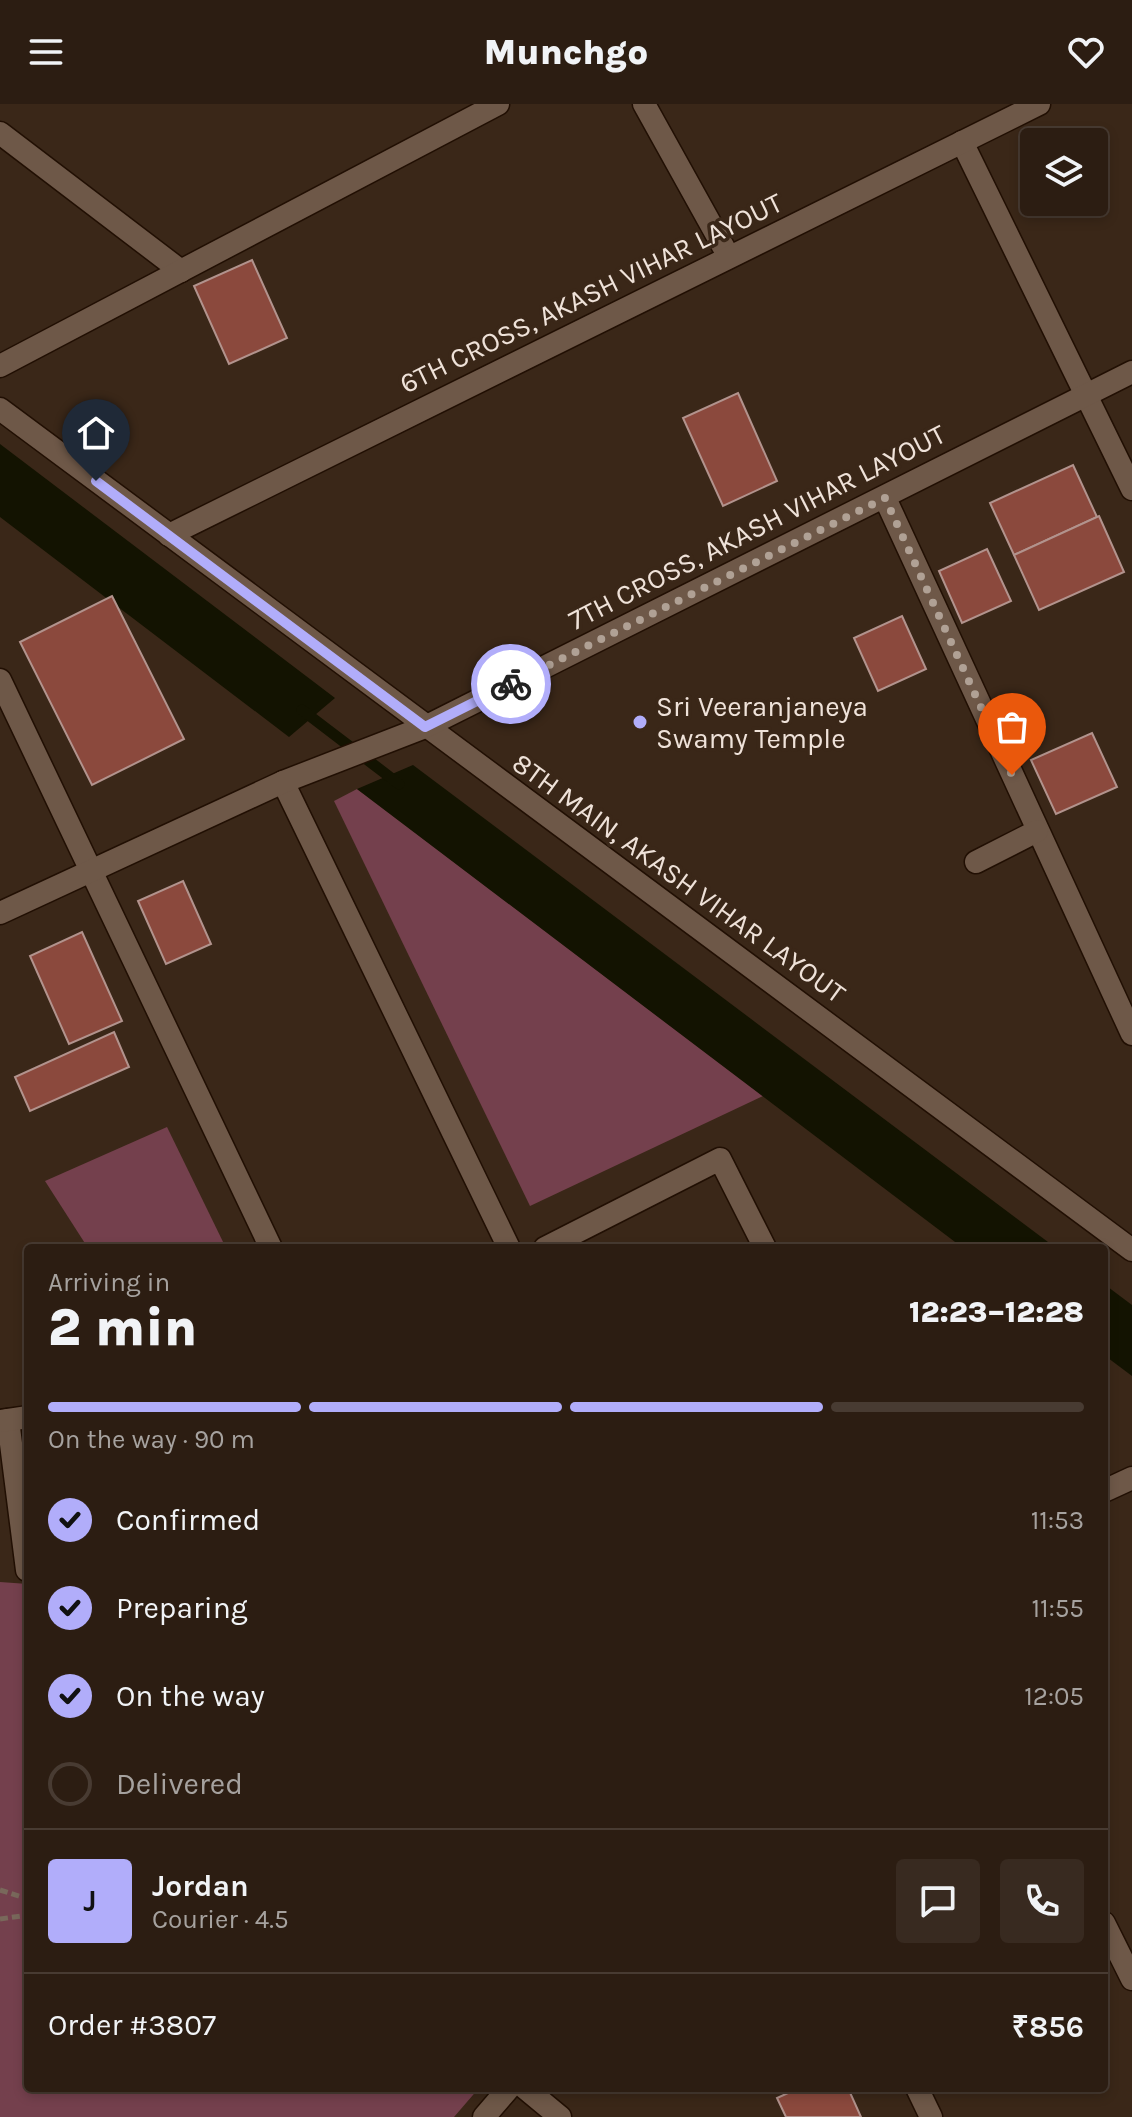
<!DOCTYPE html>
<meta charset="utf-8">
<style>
:root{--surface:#2c1d12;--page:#382a20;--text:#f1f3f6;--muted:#a6a29f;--line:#483b32;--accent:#b1adfa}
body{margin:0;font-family:Karla,sans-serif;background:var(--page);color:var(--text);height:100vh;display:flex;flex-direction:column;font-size:30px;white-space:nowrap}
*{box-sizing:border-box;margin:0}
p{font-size:26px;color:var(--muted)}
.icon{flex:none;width:44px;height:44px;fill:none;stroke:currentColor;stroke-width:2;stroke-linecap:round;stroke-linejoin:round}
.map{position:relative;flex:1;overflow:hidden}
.drawer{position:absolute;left:24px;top:1140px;width:1084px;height:848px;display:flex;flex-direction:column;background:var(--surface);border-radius:8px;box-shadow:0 4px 12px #0003,0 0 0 2px var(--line)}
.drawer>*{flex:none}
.tools{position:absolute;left:1020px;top:24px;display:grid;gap:16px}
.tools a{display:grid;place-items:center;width:88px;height:88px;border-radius:8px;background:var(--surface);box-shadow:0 4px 12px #0003,0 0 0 2px var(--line);font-size:40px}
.pin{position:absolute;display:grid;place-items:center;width:68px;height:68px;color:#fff;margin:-82px -34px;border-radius:50% 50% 50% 0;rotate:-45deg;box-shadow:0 0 8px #0007}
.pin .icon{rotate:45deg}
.courier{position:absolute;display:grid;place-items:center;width:80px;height:80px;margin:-40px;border:6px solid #b1adfa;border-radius:50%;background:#fff;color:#222;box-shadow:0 2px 10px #0007}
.head em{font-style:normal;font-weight:800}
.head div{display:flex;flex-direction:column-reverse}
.head{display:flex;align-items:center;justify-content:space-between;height:136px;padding:0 24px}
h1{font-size:52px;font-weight:800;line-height:60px}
.bar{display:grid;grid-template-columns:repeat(4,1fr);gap:12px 8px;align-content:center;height:96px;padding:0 24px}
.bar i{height:10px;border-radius:6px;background:var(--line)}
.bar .selected{background:var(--accent)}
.bar p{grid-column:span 4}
.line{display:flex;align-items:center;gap:20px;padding:0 24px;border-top:2px solid var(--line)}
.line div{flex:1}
.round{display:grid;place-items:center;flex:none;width:84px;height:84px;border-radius:8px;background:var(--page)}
ol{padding:0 24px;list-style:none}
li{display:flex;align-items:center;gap:24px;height:88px}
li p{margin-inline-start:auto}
li .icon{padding:8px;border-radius:50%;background:var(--accent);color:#111;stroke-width:4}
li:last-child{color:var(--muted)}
li i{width:44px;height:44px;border:4px solid var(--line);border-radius:50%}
header{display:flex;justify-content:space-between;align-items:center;height:104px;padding:0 24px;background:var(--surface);font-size:36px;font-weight:800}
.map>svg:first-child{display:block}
.green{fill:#74404d}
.water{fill:#131301}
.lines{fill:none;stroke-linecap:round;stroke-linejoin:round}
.stream{stroke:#131301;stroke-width:11}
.building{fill:#8b493d;stroke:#b2938d;stroke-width:2}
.minor-casing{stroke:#210f03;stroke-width:25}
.path{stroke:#79685b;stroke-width:5;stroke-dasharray:8 4;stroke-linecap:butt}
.minor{stroke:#6e5848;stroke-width:22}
.done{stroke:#b0a195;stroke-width:8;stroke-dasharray:0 14.4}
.route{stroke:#b1adfa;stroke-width:10}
.poi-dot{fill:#b1adfa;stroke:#3a2718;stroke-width:3}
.labels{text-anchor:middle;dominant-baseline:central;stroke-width:7;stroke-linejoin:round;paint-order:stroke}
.street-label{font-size:28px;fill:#efe2d9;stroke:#3a2718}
.poi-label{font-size:28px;fill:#efe2d9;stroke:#3a2718;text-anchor:start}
</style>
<header><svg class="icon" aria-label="menu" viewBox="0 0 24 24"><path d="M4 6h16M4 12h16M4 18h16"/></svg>Munchgo<svg class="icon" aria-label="heart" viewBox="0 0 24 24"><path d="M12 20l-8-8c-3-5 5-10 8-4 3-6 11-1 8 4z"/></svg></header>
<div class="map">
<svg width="1132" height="2013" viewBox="0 0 1132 2013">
<rect width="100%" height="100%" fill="#3a2718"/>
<!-- green -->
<g class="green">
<path d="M357 685 763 992 530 1102 334 697Z"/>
<path d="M167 1023 226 1144H88L45 1077Z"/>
<path d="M0 1478 28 1480V1984H479L454 2013H0Z"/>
</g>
<!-- water -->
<g class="water">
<path d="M0 340 335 594 289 633 0 413Z"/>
<path d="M413 661 1056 1144H963L357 685Z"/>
<path d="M1104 1180 1132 1201V1272L1104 1251Z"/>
</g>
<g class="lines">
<!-- stream -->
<path class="stream" d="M302 606 399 680"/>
</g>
<!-- building -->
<g class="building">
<path d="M252 156 287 234 229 260 194 182Z"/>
<path d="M738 289 777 377 723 402 683 314Z"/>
<path d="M1073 361 1097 413 1014 451 990 399Z"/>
<path d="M1099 412 1124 468 1039 506 1014 451Z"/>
<path d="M987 445 1011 497 962 519 939 467Z"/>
<path d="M112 492 184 635 92 681 20 538Z"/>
<path d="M902 512 926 565 878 587 854 534Z"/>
<path d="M1092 629 1117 683 1056 710 1031 656Z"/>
<path d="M183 777 211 840 166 860 138 797Z"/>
<path d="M82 828 122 917 69 940 30 852Z"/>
<path d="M114 928 129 963 30 1007 15 973Z"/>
<path d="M799 1984H848L861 2013H786L777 1994Z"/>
</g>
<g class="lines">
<!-- minor casing -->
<g class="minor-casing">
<g id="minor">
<path d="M644 0 729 153"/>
<path d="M0 29 181 167"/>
<path d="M962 38 1132 385"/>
<path d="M0 262 498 0"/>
<path d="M0 305 1132 1146"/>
<path d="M885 394 1132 930"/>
<path d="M169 431 1039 0"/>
<path d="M0 576 271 1144"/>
<path d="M283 678 509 1144"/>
<path d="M976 758 1037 727"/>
<path d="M0 809 283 678 425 623 1132 268"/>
<path d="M545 1144 720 1055 765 1144"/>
<path d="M8 1316 27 1466"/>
<path d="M0 1317 28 1313"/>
<path d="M1104 1387 1132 1374"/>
<path d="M1104 1819 1132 1875"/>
<path d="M525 1984 560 2013"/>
<path d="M917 1984 931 2013"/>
<path d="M484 2013 509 1984"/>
</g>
</g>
<!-- path -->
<g class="path">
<path d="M0 1786 28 1795"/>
<path d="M0 1815 28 1811"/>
</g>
<!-- minor -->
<use href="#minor" class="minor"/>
</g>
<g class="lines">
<!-- done -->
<path class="done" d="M511 580 885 394 1012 671"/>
<!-- route -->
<path class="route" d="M96 377 425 623 511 580"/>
</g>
<!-- markers -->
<circle class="poi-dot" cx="640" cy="618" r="8"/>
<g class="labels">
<!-- street labels -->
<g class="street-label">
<text transform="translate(591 189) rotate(-26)">6TH CROSS, AKASH VIHAR LAYOUT</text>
<text transform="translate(757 423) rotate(-27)">7TH CROSS, AKASH VIHAR LAYOUT</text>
<text transform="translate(679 774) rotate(36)">8TH MAIN, AKASH VIHAR LAYOUT</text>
</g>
<!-- poi labels -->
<g class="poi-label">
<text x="656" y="602">Sri Veeranjaneya<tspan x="656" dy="32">Swamy Temple</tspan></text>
</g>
</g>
</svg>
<div class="tools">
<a><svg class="icon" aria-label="layers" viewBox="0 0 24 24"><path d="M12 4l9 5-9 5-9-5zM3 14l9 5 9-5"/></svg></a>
</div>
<div class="pin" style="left:1012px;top:671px;background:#ea580c"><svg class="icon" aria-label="bag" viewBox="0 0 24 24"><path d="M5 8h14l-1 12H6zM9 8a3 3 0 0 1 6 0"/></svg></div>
<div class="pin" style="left:96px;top:377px;background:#1f2937"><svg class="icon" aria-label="home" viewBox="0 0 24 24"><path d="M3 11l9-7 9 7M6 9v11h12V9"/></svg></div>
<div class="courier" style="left:511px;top:580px"><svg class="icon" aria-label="bike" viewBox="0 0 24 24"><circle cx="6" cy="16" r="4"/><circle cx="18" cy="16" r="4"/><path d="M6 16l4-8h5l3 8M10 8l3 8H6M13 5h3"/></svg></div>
<section class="drawer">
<div class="head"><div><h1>2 min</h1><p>Arriving in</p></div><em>12:23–12:28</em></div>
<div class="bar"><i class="selected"></i><i class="selected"></i><i class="selected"></i><i></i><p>On the way · 90 m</p></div>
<ol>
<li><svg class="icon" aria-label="check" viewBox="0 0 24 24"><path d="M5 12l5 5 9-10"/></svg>Confirmed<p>11:53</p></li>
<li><svg class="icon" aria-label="check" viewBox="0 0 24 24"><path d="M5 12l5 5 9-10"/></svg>Preparing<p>11:55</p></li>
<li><svg class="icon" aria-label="check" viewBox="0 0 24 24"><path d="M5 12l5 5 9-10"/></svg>On the way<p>12:05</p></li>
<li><i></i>Delivered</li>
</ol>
<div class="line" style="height:144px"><b class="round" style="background:var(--accent);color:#111">J</b><div><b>Jordan</b><p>Courier · 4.5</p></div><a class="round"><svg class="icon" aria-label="chat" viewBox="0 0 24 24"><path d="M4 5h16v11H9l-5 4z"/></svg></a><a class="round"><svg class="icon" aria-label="phone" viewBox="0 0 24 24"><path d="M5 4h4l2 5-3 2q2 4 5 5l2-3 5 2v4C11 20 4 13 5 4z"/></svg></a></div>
<div class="line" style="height:104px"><div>Order #3807</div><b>₹856</b></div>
</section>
</div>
